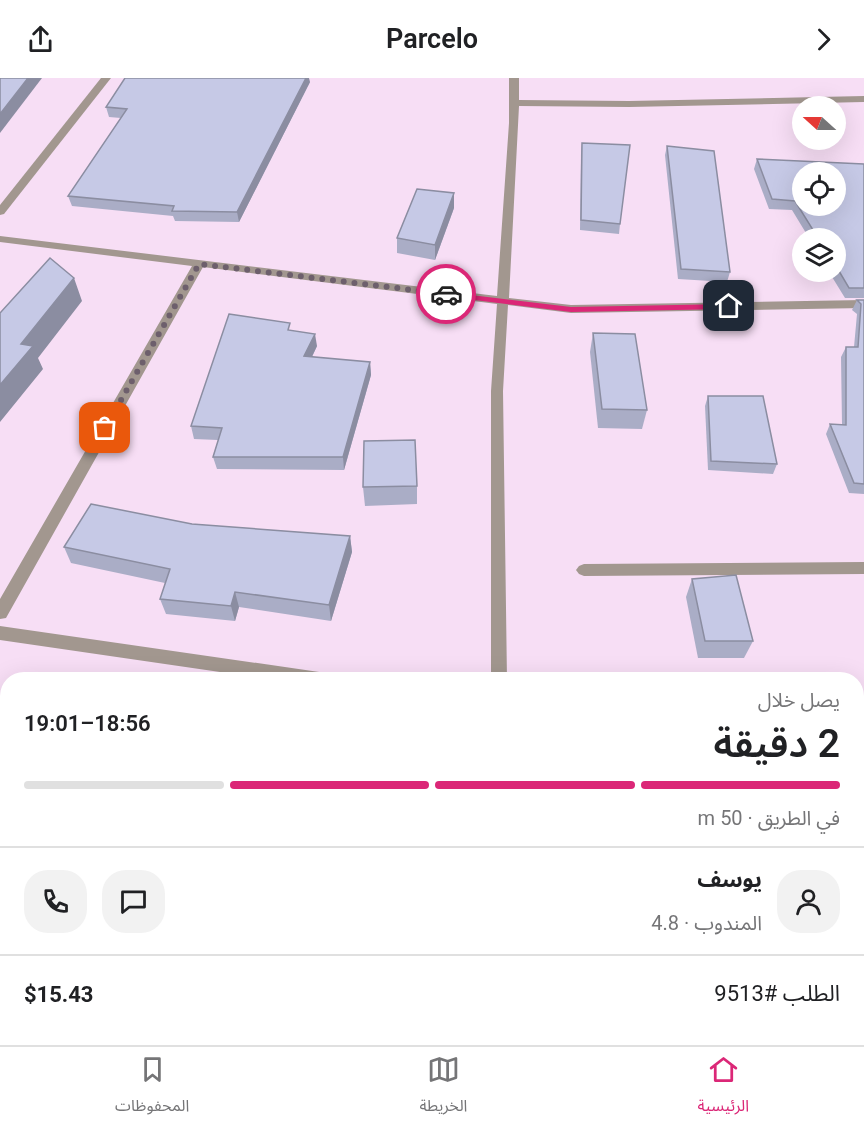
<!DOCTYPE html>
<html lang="ar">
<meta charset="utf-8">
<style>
:root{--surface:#fff;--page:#f2f2f2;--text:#202124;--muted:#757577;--line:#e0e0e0;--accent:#db2777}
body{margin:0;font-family:Roboto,"Noto Sans Arabic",sans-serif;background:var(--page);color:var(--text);direction:rtl;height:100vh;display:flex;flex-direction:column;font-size:22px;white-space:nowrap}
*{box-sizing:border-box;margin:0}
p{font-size:20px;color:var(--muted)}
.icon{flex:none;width:33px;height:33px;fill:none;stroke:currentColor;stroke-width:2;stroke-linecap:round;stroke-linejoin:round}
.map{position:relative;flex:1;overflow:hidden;direction:ltr}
.sheet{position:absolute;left:0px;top:594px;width:864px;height:374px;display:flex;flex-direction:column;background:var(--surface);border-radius:24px 24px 0 0;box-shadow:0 6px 24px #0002;direction:rtl}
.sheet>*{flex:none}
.needle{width:39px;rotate:291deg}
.controls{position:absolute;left:792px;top:18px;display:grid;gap:12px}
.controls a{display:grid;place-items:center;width:54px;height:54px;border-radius:50%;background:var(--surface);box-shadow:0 6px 24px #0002;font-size:30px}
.pin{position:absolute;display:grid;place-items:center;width:51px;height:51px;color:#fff;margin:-26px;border-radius:12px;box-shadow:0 3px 9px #0006}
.courier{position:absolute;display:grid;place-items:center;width:60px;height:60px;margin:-30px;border:4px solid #db2777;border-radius:50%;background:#fff;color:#222;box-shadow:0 2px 8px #0007}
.head em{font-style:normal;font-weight:600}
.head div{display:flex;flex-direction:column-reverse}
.head{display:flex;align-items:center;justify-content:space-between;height:102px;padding:0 24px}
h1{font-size:39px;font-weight:600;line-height:45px}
.bar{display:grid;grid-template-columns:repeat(4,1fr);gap:9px 6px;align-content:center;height:72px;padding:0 24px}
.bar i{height:8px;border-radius:4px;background:var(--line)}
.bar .on{background:var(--accent)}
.bar p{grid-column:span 4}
.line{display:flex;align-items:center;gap:15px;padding:0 24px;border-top:2px solid var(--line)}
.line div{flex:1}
.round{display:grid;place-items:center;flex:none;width:63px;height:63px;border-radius:24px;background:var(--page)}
header{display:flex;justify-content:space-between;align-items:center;height:78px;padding:0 24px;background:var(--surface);font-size:27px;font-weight:600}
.menu{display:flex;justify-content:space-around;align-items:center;height:84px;border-top:2px solid var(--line);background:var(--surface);font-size:16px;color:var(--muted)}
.menu a{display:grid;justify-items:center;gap:3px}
.menu .on{color:var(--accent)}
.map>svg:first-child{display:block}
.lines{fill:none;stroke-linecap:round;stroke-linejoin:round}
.minor{fill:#a2978f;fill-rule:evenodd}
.wall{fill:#aaadc6}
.shaded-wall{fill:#8b8da1}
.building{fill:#c6c9e6;stroke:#8b8da1;stroke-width:1.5;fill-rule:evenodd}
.route{fill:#db2777}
.done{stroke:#6d5f6c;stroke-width:6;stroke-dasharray:0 10.8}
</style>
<header><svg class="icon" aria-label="forward" viewBox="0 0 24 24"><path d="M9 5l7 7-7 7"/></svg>Parcelo<svg class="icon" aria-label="share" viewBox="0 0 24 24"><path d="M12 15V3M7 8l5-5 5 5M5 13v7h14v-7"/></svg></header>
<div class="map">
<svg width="864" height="967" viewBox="0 0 864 967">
<rect width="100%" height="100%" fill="#f7def5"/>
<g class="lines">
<!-- minor -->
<g class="minor">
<path d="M101 0H111L4 136 0 137V127Z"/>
<path d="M509 0H519V22L629 23 864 18V24L629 29 519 28 509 220 571 227 864 222V230L571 235 508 227 503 313 507 602H491V313L497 226 203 189 6 540 0 541V521L192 188 0 164V158L497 218 509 45Z"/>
<path d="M864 484V496L584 498 579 496 576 492 579 488 584 486Z"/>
<path d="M0 548 326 595 332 597 334 602H274L0 562Z"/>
<rect x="492" y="960" width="20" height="7"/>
</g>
</g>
<!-- wall -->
<g class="wall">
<path d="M310 4 239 144 175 143 173 138 72 128 68 118 121 40 109 39 106 29Z"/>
<path d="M582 65 620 146 619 156 580 152 581 74Z"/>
<path d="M667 68 730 194 727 204 678 201 665 77Z"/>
<path d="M757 81 864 86V220H845L829 194H836V160H809L792 132 769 131 754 91Z"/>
<path d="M454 130 435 182 397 175V160Z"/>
<path d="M857 222H864V416L849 415 826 356 830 346H842L841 279 846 269H854L857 236 852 232Z"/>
<path d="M291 252 317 268 312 279 370 284 371 297 344 392 217 391 213 379 218 362 194 361 191 348Z"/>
<path d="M593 255 647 332 642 351 598 350 590 274Z"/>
<path d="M708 318 777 386 773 396 708 392 705 328Z"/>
<path d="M417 408V426L365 428 363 409Z"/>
<path d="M192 446 350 458 352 474 331 543 239 529 235 543 166 536 160 521 165 505 71 485 64 469Z"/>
<path d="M692 501 753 563 744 580H698L686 519Z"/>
<path d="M856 636H864V789L856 788Z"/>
<path d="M799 960H856L864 967H800L798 961Z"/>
</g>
<!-- shaded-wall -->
<g class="shaded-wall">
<path d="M28 0H42L0 55V36Z"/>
<path d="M306 0H309L310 4 239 144 237 134Z"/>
<path d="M454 115V130L435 182V167Z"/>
<path d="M74 200 82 223 38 280 43 291 0 344V307L21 266Z"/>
<path d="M315 256 317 268 306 291 304 278Z"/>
<path d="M370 284 371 297 344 392 343 379Z"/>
<path d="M350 458 352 474 331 543 329 527Z"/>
<path d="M235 514 239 529 235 543 231 528Z"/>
<path d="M5 707 8 710V724L0 743V719Z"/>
</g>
<!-- building -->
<g class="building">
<path d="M0 0H28L0 36Z"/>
<path d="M125 0H306L237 134 172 133 174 128 68 118 127 31 106 29Z"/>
<path d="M582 65 630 67 620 146 581 142Z"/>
<path d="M667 68 714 73 730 194 681 191Z"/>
<path d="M757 81 864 86V210H849L836 188V160H818L795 123 772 121ZM802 94H836V128H802Z"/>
<path d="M417 111 454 115 435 167 397 160Z"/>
<path d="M50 180 74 200 21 266 33 268 0 307V235Z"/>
<path d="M857 222H864V406L854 405 830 346 846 347V269H858L861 226Z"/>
<path d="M229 236 290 245 288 252 315 256 304 278 370 284 343 379H213L222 350 191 348Z"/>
<path d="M593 255 635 256 647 332 602 331Z"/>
<path d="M708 318H763L777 386 711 383Z"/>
<path d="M415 362 417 408 363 409 364 363Z"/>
<path d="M91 426 192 446 350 458 329 527 235 514 231 528 160 521 170 491 64 469Z"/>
<path d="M736 497 753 563H705L692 501Z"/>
<path d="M856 636H864V777L856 776Z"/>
<path d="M0 706 5 707 0 719Z"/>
<path d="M856 950H864V967H815L813 960H856Z"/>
</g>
<!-- route -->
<path class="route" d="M446 214 571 229 729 226 733 228 729 231 571 234 443 218V215Z"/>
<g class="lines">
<!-- done -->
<path class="done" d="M105 350 199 186 446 216"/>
</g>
</svg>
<div class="controls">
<a><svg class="needle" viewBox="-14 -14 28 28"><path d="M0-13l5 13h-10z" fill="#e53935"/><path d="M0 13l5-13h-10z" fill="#757577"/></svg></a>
<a><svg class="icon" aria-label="locate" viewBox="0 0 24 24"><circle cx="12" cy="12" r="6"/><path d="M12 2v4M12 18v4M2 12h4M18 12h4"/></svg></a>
<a><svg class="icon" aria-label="layers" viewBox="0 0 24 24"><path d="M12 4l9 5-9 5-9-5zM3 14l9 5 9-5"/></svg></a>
</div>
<div class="pin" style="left:105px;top:350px;background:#ea580c"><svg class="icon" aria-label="bag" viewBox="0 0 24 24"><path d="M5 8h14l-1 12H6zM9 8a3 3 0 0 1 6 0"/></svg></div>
<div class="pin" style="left:729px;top:228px;background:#1f2937"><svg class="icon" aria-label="home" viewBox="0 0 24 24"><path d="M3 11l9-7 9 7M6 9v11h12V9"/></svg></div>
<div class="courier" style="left:446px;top:216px"><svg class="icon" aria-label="car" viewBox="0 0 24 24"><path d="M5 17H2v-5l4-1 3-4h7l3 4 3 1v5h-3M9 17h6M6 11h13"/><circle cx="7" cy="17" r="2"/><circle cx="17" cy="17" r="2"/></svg></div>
<section class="sheet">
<div class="head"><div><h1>2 دقيقة</h1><p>يصل خلال</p></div><em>18:56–19:01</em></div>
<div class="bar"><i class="on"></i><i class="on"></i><i class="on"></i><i></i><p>في الطريق · 50 m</p></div>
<div class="line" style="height:108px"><a class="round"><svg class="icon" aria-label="person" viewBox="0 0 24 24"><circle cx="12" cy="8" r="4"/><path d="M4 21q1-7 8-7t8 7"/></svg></a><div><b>يوسف</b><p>المندوب · 4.8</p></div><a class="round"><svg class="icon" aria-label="chat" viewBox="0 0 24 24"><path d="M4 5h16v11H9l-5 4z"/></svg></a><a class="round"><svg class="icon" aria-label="phone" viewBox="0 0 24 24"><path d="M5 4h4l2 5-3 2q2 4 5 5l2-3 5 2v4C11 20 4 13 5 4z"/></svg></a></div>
<div class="line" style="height:78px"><div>الطلب #9513</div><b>$15.43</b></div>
</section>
</div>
<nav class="menu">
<a class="on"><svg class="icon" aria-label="home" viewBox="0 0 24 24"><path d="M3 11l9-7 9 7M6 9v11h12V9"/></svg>الرئيسية</a>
<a><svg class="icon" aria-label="map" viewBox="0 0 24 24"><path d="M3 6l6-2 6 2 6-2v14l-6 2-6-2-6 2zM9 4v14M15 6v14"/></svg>الخريطة</a>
<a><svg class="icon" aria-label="saved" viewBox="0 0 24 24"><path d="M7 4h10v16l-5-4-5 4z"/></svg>المحفوظات</a>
</nav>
